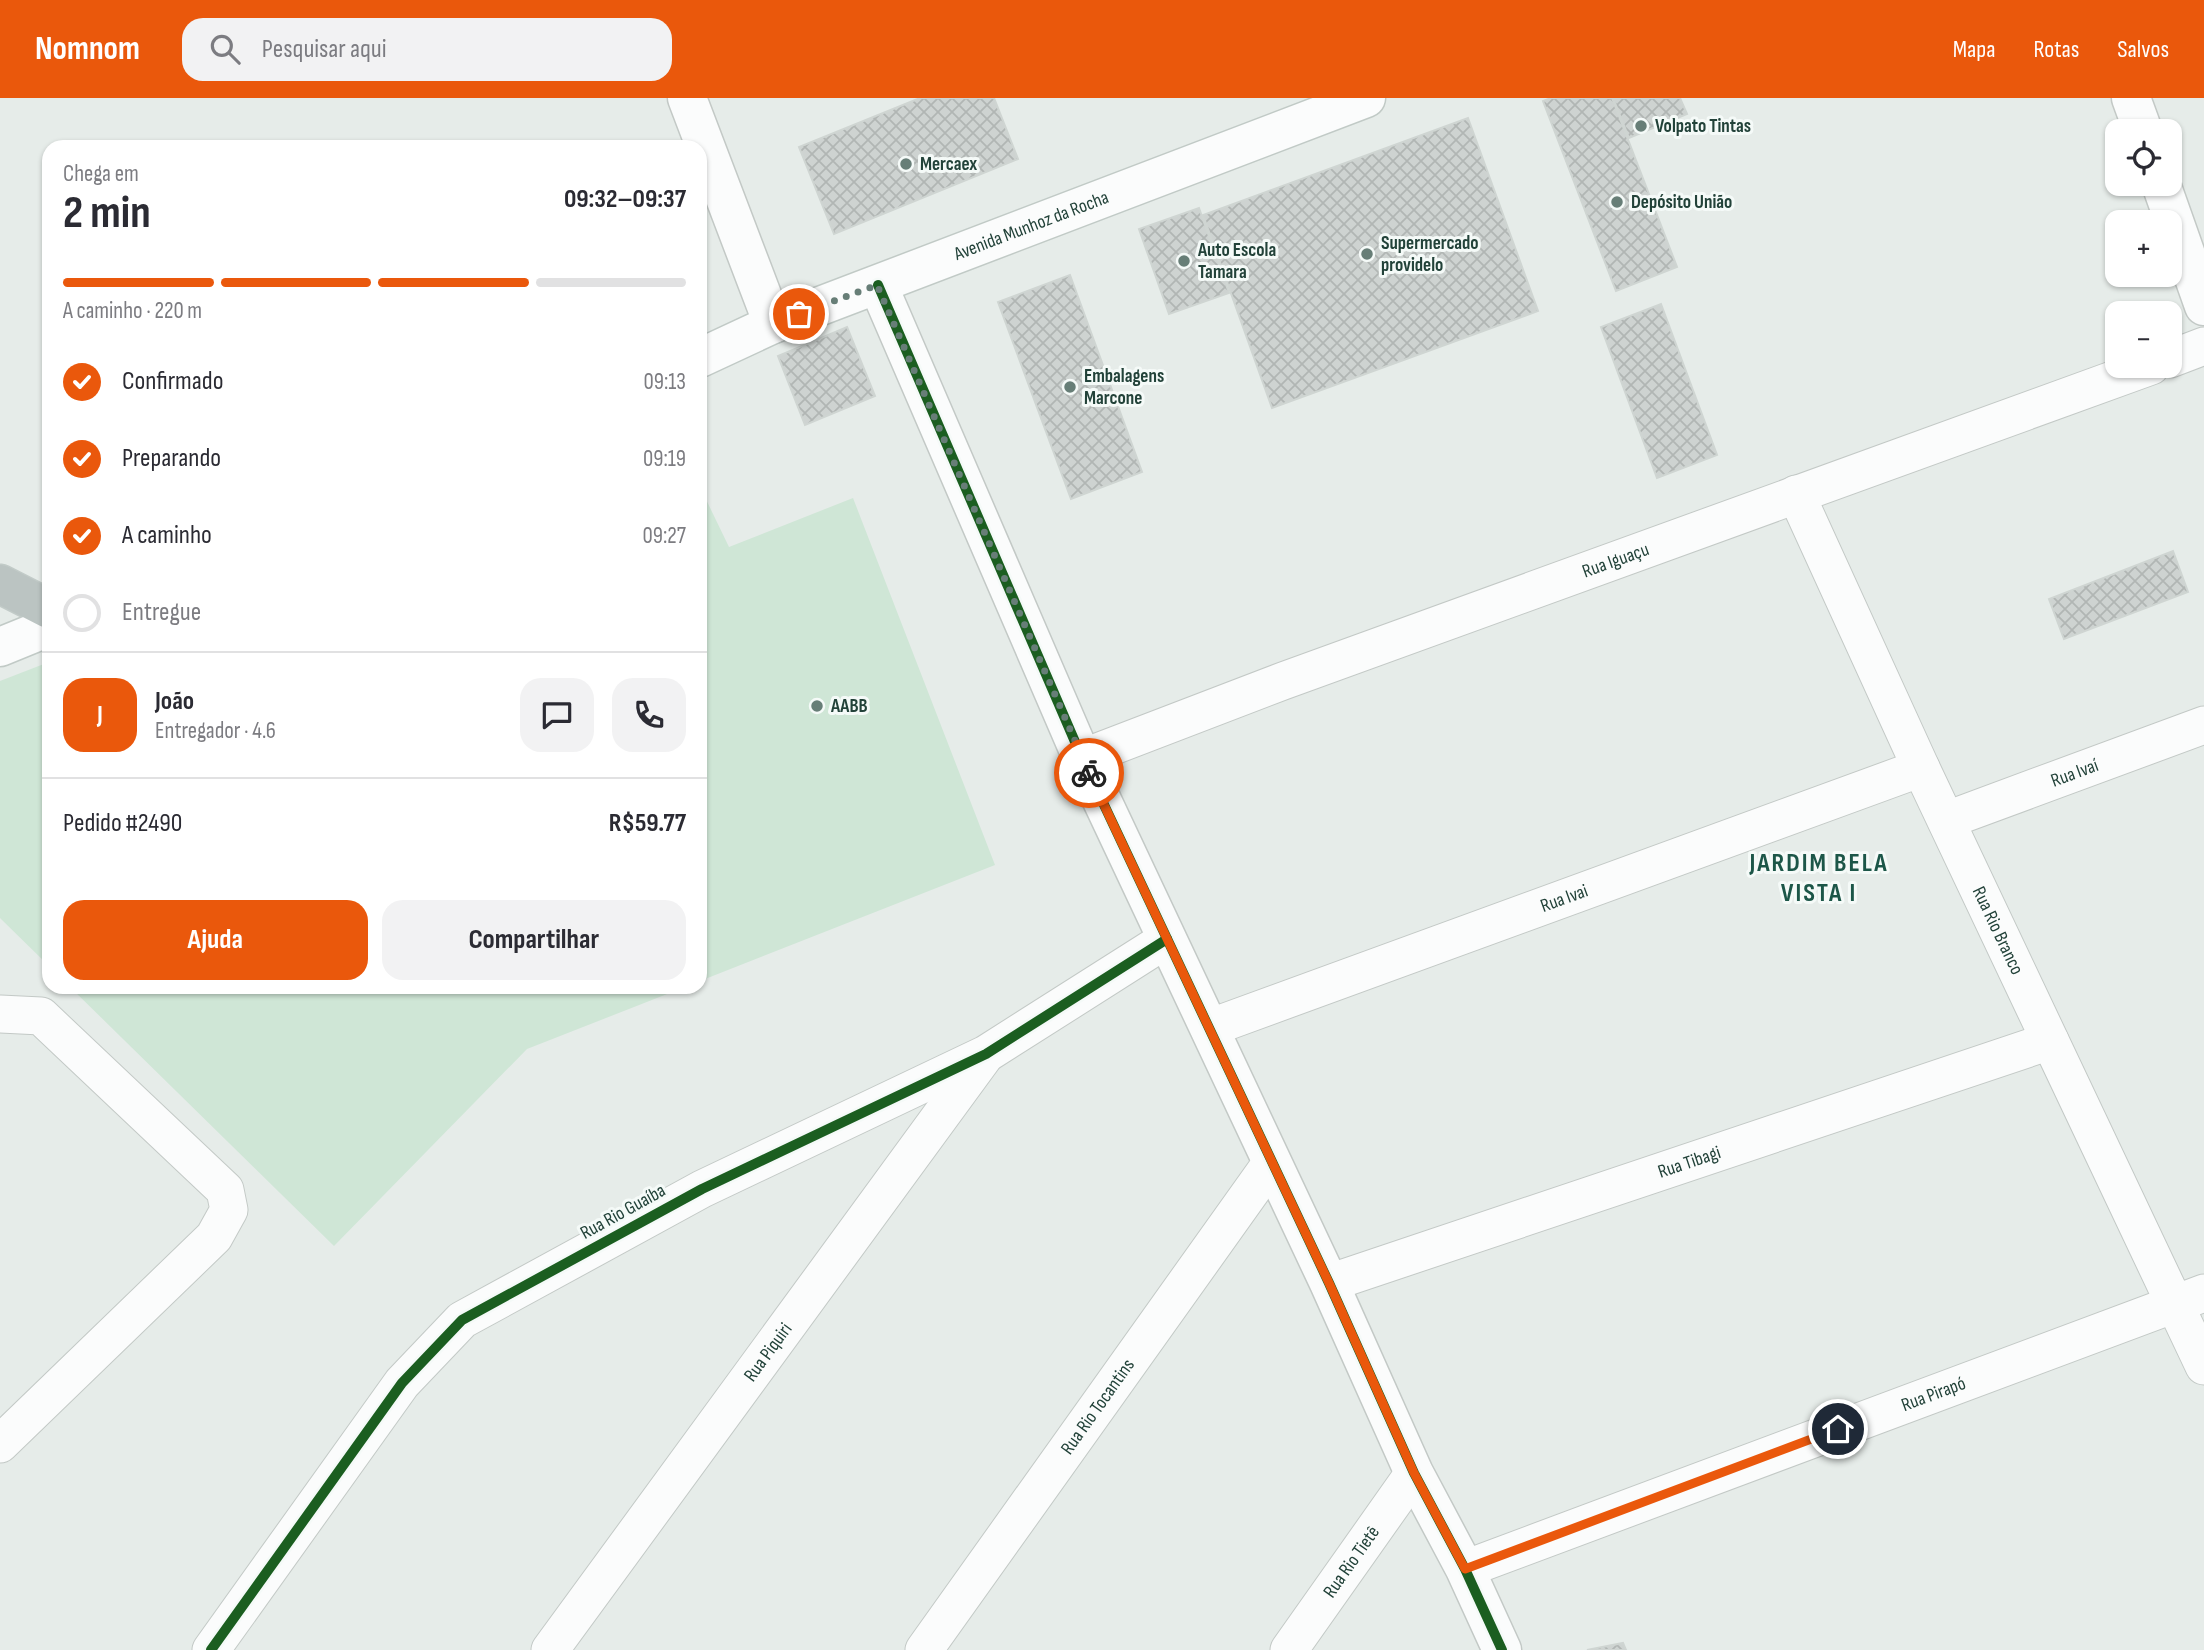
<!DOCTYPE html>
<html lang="pt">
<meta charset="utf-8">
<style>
:root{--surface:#fff;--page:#f2f2f3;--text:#2b2b33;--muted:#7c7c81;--line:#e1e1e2;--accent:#ea580c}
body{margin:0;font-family:"Sofia Sans Condensed",sans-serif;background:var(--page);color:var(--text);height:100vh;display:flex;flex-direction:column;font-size:26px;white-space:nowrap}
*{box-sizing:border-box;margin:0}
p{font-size:23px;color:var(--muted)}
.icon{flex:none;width:38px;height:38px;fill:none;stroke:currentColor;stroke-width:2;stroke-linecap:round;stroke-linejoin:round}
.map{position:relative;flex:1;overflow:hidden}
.sheet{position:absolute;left:42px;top:42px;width:665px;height:854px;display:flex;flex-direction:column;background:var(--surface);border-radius:21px;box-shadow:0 2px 5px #0004}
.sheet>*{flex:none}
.tools{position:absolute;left:2105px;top:21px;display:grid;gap:14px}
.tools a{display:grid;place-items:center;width:77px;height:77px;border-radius:14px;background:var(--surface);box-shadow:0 2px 5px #0004;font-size:35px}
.pin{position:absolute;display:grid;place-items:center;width:60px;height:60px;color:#fff;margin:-30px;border:4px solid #fff;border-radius:50%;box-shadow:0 2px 7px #0007}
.courier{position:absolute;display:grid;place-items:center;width:70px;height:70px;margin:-35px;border:5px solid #ea580c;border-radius:50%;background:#fff;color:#222;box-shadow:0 2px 9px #0007}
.head em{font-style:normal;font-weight:700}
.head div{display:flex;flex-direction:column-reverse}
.head{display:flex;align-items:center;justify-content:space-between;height:119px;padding:0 21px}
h1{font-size:46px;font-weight:700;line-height:52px}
.bar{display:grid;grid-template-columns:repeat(4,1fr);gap:10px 7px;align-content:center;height:84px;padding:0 21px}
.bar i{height:9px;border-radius:5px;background:var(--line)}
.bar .current{background:var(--accent)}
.bar p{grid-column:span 4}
.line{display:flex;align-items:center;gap:18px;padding:0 21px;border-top:2px solid var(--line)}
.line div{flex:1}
.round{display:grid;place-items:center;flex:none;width:74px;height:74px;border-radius:21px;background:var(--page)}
ol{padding:0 21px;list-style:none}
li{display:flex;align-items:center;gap:21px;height:77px}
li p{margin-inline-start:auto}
li .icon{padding:7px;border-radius:50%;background:var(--accent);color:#fff;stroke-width:4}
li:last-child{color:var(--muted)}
li i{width:38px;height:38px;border:4px solid var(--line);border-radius:50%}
.action{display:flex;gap:14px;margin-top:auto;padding:14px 21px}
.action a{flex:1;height:80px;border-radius:21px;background:var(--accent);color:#fff;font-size:28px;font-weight:700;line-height:80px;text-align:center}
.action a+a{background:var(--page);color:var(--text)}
header{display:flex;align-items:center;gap:42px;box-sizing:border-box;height:98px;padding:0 35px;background:var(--accent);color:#fff}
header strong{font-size:33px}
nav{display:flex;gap:38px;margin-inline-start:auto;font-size:24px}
.search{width:490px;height:63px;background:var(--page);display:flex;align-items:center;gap:18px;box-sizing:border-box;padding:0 24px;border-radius:21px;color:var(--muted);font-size:26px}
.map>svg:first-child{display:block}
.grass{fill:#cfe6d6}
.building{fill:url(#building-cross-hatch);stroke:#cfd5d2;stroke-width:2}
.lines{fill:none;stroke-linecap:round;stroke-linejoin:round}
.minor-casing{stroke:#c3c9c6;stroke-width:39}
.tertiary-casing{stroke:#c3c9c6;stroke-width:41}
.secondary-casing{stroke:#c1cac6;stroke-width:41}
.motorway-casing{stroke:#c2cbc8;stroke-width:41}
.minor{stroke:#fbfcfc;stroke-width:37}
.tertiary{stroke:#fbfcfc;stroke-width:38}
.secondary{stroke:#fbfcfc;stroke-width:38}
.motorway{stroke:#bbc4c2;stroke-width:38}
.cycleway-casing{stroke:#f5faf8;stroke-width:15}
.cycleway{stroke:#1b5e20;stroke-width:10}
.done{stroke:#677e77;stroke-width:7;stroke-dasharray:0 12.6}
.route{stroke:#ea580c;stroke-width:9}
.poi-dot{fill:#677e77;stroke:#f5faf8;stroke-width:2.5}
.labels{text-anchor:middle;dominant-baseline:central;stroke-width:6;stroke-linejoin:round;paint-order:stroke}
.poi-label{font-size:19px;font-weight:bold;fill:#224239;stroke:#f5faf8;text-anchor:start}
.street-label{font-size:19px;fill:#224239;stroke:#f5faf8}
.district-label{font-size:26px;font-weight:bold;letter-spacing:2px;fill:#1c5648;stroke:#f5faf8}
</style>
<header>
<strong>Nomnom</strong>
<div class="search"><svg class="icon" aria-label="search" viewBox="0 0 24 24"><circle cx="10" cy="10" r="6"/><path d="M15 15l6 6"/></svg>Pesquisar aqui</div>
<nav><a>Mapa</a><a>Rotas</a><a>Salvos</a></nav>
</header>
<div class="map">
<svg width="2204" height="1552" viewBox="0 0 2204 1552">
<defs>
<pattern id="building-cross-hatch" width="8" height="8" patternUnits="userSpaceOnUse" patternTransform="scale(1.75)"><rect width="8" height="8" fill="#ced3d1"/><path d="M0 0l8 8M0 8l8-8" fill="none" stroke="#b1b6b4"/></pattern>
</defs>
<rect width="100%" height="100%" fill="#e6ece9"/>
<!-- grass -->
<g class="grass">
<path d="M700 389 729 449 853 400 995 767 700 883Z"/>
<path d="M49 564V868L0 820V583Z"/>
<path d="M70 889H685L527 951 334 1148Z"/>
</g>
<!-- building -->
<g class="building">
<path d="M920 0H994L1018 61 834 136 799 49Z"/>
<path d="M1551 0H1612L1677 169 1616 193 1543 3Z"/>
<path d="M1613 0H1680L1687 16 1629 40Z"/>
<path d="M1468 20 1538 213 1272 310 1203 117Z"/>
<path d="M1199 110 1229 195 1169 216 1139 131Z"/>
<path d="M1070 177 1142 374 1071 401 998 204Z"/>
<path d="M1661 206 1717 357 1657 380 1601 229Z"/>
<path d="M847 229 875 298 805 327 778 258Z"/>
<path d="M2173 453 2188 494 2064 541 2049 501Z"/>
<path d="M1623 1545 1626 1552H1587Z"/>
</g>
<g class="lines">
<!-- minor casing -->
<g class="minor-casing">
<g id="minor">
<path d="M2170 261 2204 248"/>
<path id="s1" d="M1796 396 1921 670 2204 1268"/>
<path id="s2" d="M1082 660 1283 583 2151 268"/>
<path id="s3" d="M1947 722 2204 627"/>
<path d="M0 916 41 918 225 1092 229 1112 214 1139 0 1346"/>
<path id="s4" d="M1209 930 1921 670"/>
<path id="s5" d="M1329 1185 2050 943"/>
<path id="s6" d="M1465 1471 2204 1195"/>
<path d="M211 1552 402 1285 462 1222 702 1091 986 956 1167 841"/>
<path id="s7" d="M550 1552 983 960"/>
<path id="s8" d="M924 1552 1272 1064"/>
<path id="s9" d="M1289 1552 1414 1375"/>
</g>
</g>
<!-- tertiary casing -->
<g class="tertiary-casing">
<g id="tertiary">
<path d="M687 0 773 226"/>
<path d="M2131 0 2143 33"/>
<path d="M2161 86 2204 208"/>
<path d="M878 187 1082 660 1329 1185 1414 1375 1465 1471 1502 1552"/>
</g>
</g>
<!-- secondary casing -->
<g class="secondary-casing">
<g id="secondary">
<path id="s10" d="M700 260 773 226 1366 0"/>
<path d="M0 549 49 529"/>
</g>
</g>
<!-- motorway casing -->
<g class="motorway-casing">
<path id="motorway" d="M0 486 49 511"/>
</g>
<!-- minor -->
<use href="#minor" class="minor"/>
<!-- tertiary -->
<use href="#tertiary" class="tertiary"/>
<!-- secondary -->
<use href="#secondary" class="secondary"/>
<!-- motorway -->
<use href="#motorway" class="motorway"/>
<!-- cycleway casing -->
<g class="cycleway-casing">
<g id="cycleway">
<path d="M878 187 1082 660 1329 1185 1414 1375 1465 1471 1502 1552"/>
<path d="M211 1552 402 1285 462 1222 702 1091 986 956 1167 841"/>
</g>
</g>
<!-- cycleway -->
<use href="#cycleway" class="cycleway"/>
</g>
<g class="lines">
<!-- done -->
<path class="done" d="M799 216 877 187 1089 675"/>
<!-- route -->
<path class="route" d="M1089 675 1329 1185 1414 1375 1465 1471 1838 1331"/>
</g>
<!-- markers -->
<g class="poi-dot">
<circle cx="1641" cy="28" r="7"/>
<circle cx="906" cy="66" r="7"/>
<circle cx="1617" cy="104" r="7"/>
<circle cx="1367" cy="156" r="7"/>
<circle cx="1184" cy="163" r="7"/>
<circle cx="1070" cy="289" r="7"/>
<circle cx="817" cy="608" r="7"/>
</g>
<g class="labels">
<!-- poi labels -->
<g class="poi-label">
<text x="1655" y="28">Volpato Tintas</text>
<text x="920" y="66">Mercaex</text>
<text x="1631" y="104">Depósito União</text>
<text x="1381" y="145">Supermercado<tspan x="1381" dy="22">providelo</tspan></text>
<text x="1198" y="152">Auto Escola<tspan x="1198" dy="22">Tamara</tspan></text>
<text x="1084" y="278">Embalagens<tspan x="1084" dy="22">Marcone</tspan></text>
<text x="831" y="608">AABB</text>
</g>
<!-- street labels -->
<g class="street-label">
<text stroke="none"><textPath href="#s10" startOffset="357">Avenida Munhoz da Rocha</textPath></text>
<text stroke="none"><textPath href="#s2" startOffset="569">Rua Iguaçu</textPath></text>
<text stroke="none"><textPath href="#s3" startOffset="136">Rua Ivaí</textPath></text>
<text stroke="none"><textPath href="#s4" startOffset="378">Rua Ivai</textPath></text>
<text stroke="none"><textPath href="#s1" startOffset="481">Rua Rio Branco</textPath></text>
<text stroke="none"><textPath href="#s5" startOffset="380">Rua Tibagi</textPath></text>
<text transform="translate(623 1114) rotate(-29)">Rua Rio Guaíba</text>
<text stroke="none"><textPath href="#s7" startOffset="369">Rua Piquiri</textPath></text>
<text stroke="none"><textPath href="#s6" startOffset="500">Rua Pirapó</textPath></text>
<text stroke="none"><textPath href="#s8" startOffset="299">Rua Rio Tocantins</textPath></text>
<text stroke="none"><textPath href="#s9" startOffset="108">Rua Rio Tietê</textPath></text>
</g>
<!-- district labels -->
<g class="district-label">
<text x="1819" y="765">JARDIM BELA<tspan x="1819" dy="30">VISTA I</tspan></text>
</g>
</g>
</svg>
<div class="tools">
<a><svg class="icon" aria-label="locate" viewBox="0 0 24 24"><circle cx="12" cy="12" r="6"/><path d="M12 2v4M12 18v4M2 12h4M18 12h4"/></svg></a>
<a>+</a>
<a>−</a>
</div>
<div class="pin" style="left:799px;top:216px;background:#ea580c"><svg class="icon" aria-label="bag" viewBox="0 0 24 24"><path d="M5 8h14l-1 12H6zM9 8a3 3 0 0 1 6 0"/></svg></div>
<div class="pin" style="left:1838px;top:1331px;background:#1f2937"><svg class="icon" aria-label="home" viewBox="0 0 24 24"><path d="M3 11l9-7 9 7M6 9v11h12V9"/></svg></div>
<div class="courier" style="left:1089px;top:675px"><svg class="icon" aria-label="bike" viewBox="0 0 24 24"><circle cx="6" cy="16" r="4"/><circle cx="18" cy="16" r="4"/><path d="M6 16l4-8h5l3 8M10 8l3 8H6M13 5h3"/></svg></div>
<section class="sheet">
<div class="head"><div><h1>2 min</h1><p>Chega em</p></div><em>09:32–09:37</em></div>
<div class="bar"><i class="current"></i><i class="current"></i><i class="current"></i><i></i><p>A caminho · 220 m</p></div>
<ol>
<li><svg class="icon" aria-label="check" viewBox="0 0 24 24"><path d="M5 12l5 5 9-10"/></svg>Confirmado<p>09:13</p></li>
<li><svg class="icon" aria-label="check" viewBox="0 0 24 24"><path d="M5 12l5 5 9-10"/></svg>Preparando<p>09:19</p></li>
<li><svg class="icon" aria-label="check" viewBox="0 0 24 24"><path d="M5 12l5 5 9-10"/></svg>A caminho<p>09:27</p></li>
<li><i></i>Entregue</li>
</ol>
<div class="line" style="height:126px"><b class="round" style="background:var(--accent);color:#fff">J</b><div><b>João</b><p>Entregador · 4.6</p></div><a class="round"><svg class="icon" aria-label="chat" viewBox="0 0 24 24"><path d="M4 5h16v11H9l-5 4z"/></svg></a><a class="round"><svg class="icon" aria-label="phone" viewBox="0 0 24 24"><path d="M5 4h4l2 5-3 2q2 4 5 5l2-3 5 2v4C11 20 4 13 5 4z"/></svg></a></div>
<div class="line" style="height:91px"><div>Pedido #2490</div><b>R$59.77</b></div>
<div class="action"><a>Ajuda</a><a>Compartilhar</a></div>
</section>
</div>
